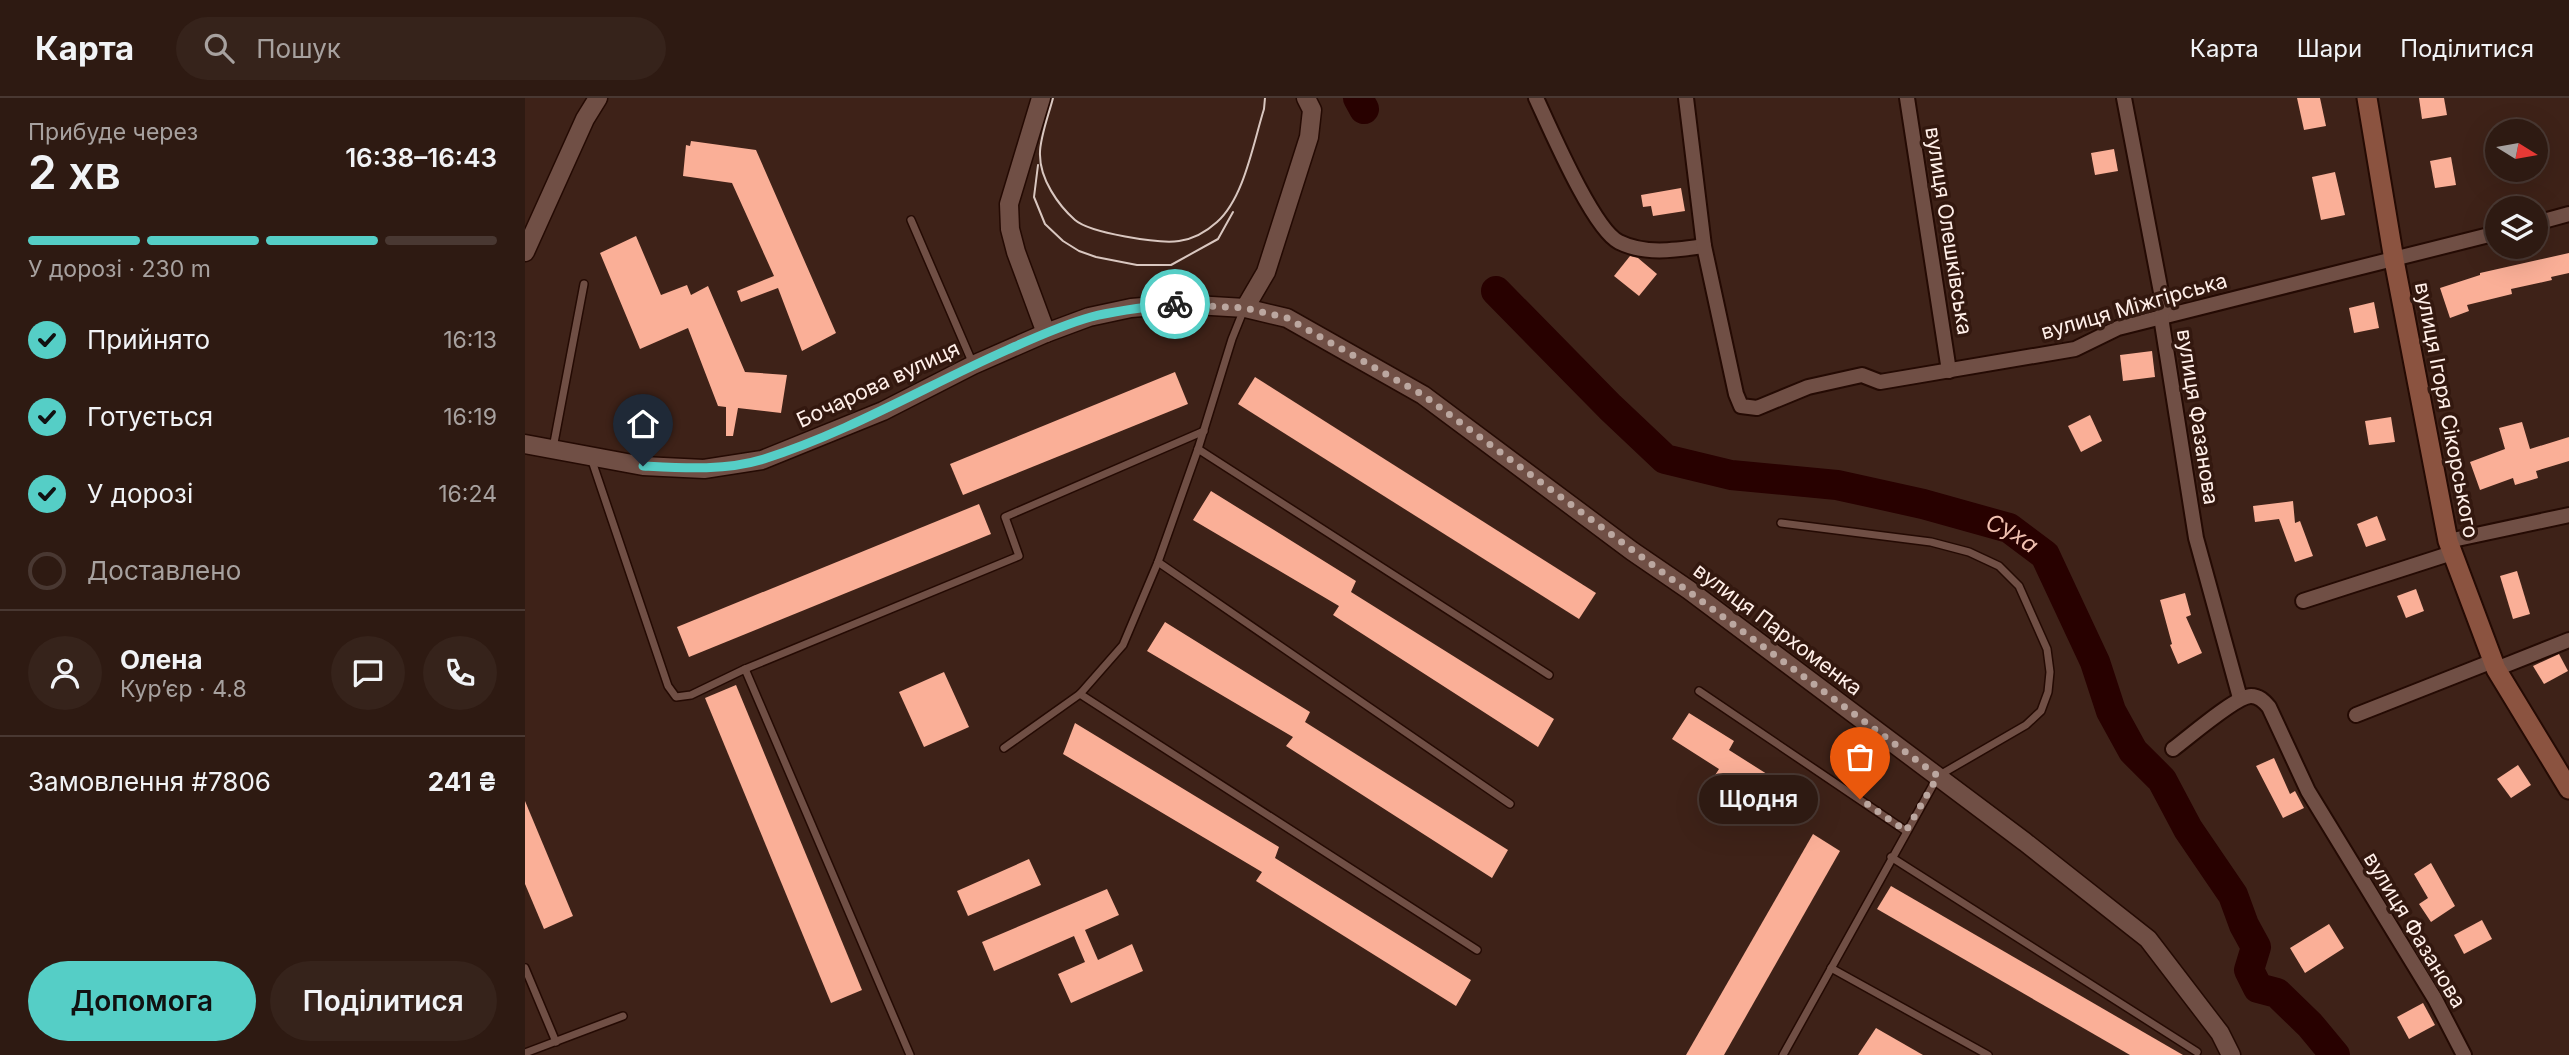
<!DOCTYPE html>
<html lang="uk">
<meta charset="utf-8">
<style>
:root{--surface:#2e1a12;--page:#36231b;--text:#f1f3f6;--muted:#a7a19f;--line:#493832;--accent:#55cec6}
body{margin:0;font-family:Inter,sans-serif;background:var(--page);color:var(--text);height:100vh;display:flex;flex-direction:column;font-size:26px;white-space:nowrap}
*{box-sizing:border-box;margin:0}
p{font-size:23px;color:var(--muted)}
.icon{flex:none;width:38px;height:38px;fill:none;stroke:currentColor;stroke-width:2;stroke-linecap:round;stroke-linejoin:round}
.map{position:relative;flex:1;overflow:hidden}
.panel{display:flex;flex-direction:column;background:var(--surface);width:525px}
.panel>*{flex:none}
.needle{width:46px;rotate:101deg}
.controls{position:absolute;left:1960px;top:21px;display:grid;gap:14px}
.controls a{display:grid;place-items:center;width:63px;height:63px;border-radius:50%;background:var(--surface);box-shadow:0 7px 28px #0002,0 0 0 2px var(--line);font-size:35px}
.pin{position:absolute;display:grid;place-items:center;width:60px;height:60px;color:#fff;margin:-72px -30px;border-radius:50% 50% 50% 0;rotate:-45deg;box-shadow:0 0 7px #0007}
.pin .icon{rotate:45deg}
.courier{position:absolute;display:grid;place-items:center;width:70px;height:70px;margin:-35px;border:5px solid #55cec6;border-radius:50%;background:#fff;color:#222;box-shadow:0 2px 9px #0007}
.bubble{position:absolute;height:49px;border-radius:24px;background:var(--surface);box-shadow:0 7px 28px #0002,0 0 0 2px var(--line);font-size:23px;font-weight:600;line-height:49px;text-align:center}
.overview em{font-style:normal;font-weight:600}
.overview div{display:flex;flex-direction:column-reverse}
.overview{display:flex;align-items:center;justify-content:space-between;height:119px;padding:0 28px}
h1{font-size:46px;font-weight:600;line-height:52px}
.bar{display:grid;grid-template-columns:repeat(4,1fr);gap:10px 7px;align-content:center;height:84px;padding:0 28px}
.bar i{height:9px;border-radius:5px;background:var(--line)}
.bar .current{background:var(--accent)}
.bar p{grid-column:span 4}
.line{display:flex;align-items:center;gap:18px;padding:0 28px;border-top:2px solid var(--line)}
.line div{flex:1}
.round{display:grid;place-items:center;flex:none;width:74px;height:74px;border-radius:37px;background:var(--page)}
ol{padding:0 28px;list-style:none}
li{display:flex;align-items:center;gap:21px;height:77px}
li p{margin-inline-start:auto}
li .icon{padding:7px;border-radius:50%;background:var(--accent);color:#111;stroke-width:4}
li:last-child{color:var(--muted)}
li i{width:38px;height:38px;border:4px solid var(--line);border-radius:50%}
.cta{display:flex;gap:14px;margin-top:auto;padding:14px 28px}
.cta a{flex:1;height:80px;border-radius:42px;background:var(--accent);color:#111;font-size:28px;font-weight:600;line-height:80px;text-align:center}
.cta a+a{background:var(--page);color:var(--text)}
header{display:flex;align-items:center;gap:42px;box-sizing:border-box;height:98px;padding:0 35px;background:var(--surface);border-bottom:2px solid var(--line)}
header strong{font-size:33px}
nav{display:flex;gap:38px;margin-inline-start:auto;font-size:24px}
.search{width:490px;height:63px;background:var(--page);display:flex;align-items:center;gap:18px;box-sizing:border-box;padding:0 24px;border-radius:38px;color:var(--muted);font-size:26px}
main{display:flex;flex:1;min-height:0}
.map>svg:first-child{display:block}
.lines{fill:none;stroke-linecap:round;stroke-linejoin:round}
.river{stroke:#280100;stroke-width:30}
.building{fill:#faaf97}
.service-casing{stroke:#240a03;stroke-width:10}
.minor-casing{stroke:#240a03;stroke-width:18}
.tertiary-casing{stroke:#240a03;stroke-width:21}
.secondary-casing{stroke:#240a03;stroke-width:23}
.service{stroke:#704f45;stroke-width:7}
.minor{stroke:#704f45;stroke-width:14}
.tertiary{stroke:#704f45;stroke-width:18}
.secondary{stroke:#8b5340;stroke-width:19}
.tram{stroke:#d9c7c0;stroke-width:2}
.done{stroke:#bba7a0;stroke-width:7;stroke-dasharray:0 12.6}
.route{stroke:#55cec6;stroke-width:9}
.labels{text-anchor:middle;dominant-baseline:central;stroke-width:7;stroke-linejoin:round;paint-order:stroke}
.street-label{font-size:21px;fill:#ffefe9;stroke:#33180f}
.water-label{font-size:23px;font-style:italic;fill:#f1c1b1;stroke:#33180f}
</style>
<header>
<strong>Карта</strong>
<div class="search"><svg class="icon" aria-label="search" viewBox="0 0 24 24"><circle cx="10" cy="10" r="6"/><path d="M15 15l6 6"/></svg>Пошук</div>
<nav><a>Карта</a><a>Шари</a><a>Поділитися</a></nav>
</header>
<main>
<section class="panel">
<div class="overview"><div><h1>2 хв</h1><p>Прибуде через</p></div><em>16:38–16:43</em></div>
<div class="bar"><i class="current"></i><i class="current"></i><i class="current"></i><i></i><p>У дорозі · 230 m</p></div>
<ol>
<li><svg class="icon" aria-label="check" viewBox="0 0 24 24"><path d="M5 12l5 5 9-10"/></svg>Прийнято<p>16:13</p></li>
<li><svg class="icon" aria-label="check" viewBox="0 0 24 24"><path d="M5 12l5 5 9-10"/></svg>Готується<p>16:19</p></li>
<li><svg class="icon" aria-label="check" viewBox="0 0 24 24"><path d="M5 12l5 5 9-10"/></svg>У дорозі<p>16:24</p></li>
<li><i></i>Доставлено</li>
</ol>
<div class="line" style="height:126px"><a class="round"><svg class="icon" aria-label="person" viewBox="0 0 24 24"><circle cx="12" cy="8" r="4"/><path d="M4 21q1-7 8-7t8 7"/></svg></a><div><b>Олена</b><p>Кур’єр · 4.8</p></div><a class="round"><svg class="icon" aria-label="chat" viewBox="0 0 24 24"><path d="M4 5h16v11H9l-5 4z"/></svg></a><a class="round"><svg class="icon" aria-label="phone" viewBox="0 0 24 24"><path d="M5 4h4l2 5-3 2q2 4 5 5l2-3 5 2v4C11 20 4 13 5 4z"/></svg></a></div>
<div class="line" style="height:91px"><div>Замовлення #7806</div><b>241 ₴</b></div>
<div class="cta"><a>Допомога</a><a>Поділитися</a></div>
</section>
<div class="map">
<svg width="2044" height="957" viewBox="0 0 2044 957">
<rect width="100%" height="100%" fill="#3e2218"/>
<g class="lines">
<!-- river -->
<g class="river">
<path d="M833 0 839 11"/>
<path id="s1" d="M971 193 1085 309 1140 361 1206 377 1312 387 1398 406 1484 430 1520 457 1570 564 1586 613 1608 653 1637 682 1663 731 1708 797 1719 827 1731 849 1724 872 1733 890 1752 895 1785 927 1810 957"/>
</g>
</g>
<!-- building -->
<g class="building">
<path d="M1772 0H1795L1801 28 1779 32Z"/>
<path d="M1894 0H1919L1922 17 1897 21Z"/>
<path d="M166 43 231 52 311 235 277 253 253 190 216 204 212 193 249 178 207 85 158 78 161 47 165 48Z"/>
<path d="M1589 51 1593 73 1570 77 1566 55Z"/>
<path d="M1926 59 1931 87 1910 90 1905 63Z"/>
<path d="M1810 74 1820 117 1796 122 1787 79Z"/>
<path d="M1156 90 1160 113 1128 118 1126 108 1118 109 1116 97Z"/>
<path d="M111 138 136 197 162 187 166 197 183 188 220 274 262 277 256 315 213 310 208 338H201V309L193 308 163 230 115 251 75 155Z"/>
<path d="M2044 155V175L2026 179 2027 182 1986 191 1987 196 1942 207 1944 213 1925 220 1915 190 1955 177V175Z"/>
<path d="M1105 158 1113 160 1132 176 1114 198 1089 178Z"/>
<path d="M1849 204 1854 230 1829 235 1824 210Z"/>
<path d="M1627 253 1630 279 1598 283 1595 257Z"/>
<path d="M650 274 663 306 438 397 425 366Z"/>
<path d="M730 279 1071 495 1054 521 713 306Z"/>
<path d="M1565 317 1577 343 1556 354 1543 328Z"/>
<path d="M1866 319 1870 344 1844 347 1840 323Z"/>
<path d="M1997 324 2005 351 2044 339V363L2011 373 2013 380 1990 387 1988 380 1955 392 1945 364 1980 351 1974 330Z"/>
<path d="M686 393 831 483 826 494 1029 621 1013 649 808 517 814 508 668 422Z"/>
<path d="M1768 403 1770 425 1775 423 1788 458 1770 464 1754 421 1730 424 1728 408Z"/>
<path d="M454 406 466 436 164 559 152 529Z"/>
<path d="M1852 418 1861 442 1841 449 1832 426Z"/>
<path d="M1992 473 2005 516 1988 521 1975 478Z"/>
<path d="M1891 491 1899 513 1881 520 1872 498Z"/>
<path d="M1660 495 1666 517 1661 519 1677 555 1653 566 1645 547 1647 546 1635 502Z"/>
<path d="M640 524 785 614 780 624 983 752 967 780 761 648 768 639 622 553Z"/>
<path d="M2034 556 2043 573 2019 586 2008 568Z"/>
<path d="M419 574 444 629 399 649 374 594Z"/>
<path d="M211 587 337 892 306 905 180 600Z"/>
<path d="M1164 615 1209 643 1204 652 1253 683 1234 712 1187 682 1194 671 1147 641Z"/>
<path d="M550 625 754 749 750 760 946 882 931 908 731 783 737 774 538 656Z"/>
<path d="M1749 660 1765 696 1770 693 1779 710 1758 720 1731 668Z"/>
<path d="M1993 667 2006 687 1986 700 1972 681Z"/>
<path d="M0 703 48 818 19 831 0 786Z"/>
<path d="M1288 736 1315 753 1199 957H1161Z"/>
<path d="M504 761 516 787 443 818 432 793Z"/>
<path d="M1906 765 1930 808 1906 824 1894 806 1903 800 1889 776Z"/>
<path d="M1366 788 1658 957H1605L1352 811Z"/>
<path d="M582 791 594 817 560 832 573 862 607 846 618 873 546 905 533 876 560 864 549 838 469 873 457 844Z"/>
<path d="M1957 822 1967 841 1939 856 1929 837Z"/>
<path d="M1804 826 1819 850 1780 875 1765 850Z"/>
<path d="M1898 905 1910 927 1884 941 1872 919Z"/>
<path d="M1351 930 1398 957H1333Z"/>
</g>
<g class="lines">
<!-- service casing -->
<g class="service-casing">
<g id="service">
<path d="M386 122 448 266"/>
<path d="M28 350 59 186"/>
<path d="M673 351 1024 577"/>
<path d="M66 360 143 588 151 599 166 597 220 571 385 957"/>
<path d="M1256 425 1406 444 1444 454 1474 468 1494 488 1522 551 1525 574 1523 594 1516 613 1501 627 1413 678 1258 957"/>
<path d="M633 464 985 706"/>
<path d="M220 571 494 458 480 419 679 333"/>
<path d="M1174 593 1381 733"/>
<path d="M555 596 952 852"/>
<path d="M479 650 555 596 598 547 633 464 673 351 707 241 719 211"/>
<path d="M1366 759 1672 954"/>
<path d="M0 870 31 944"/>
<path d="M1306 870 1463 957"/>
<path d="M0 955 98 918"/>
</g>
</g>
<!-- minor casing -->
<g class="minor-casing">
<g id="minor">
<path d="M1011 0C1025 30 1068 131 1094 144 1120 157 1151 152 1179 148"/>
<path d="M1161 0 1179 148 1211 296 1216 308 1232 310 1283 289 1337 277 1355 284 1550 251 1593 230 1972 135"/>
<path d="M1382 0 1424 273"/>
<path d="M1599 0 1639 210 1636 219 1671 440 1715 600"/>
<path d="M2011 125 2044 116"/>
<path d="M1923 443 2044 417"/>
<path d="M1778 503 1927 455"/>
<path d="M1971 571 2044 542"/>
<path d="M1831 617 1968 563"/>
<path d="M1648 651C1663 640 1711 598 1726 598 1734 598 1739 603 1744 609L1783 693 1910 901 1939 957"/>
</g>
</g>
<!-- tertiary casing -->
<g class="tertiary-casing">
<g id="tertiary">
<path d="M516 0 484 106 485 131 491 154 521 235"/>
<path d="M0 154 60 21 73 0"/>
<path d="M720 210 741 174 784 39 787 12 781 0"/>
<path d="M0 346 118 368 179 371 237 362 358 313 448 267 521 235 564 219 606 210 653 206 720 210 762 220 898 297 1107 453 1164 492 1500 744 1623 841 1695 935 1706 957"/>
</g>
</g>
<!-- secondary casing -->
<g class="secondary-casing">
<path id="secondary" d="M1842 0 1869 162 1923 443 1971 571 2044 691"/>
</g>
<!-- service -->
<use href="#service" class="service"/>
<!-- minor -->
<use href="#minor" class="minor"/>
<!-- tertiary -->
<use href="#tertiary" class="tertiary"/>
<!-- secondary -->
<use href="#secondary" class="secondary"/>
<!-- tram -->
<g class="tram">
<path d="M528 0C524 16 514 42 515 57 515 81 533 107 550 122 565 135 634 146 654 143 669 141 681 134 692 124 719 100 728 46 739 11L740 0"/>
<path d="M513 67 509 99 520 126 538 143 554 153 571 159 612 167H646L693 141 708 114"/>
</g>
</g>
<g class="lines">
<!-- done -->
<path class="done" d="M650 206 720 210 762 220 898 297 1413 678 1381 733 1335 701"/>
<!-- route -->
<path class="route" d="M118 368C157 370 200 373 239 361 324 334 401 288 482 252 509 240 537 227 566 219 593 212 621 209 650 206"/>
</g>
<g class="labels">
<!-- street labels -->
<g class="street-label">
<text transform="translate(1424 133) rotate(81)">вулиця Олешківська</text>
<text transform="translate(1609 208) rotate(-16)">вулиця Міжгірська</text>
<text transform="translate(353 286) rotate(-25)">Бочарова вулиця</text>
<text transform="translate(1922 312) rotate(79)">вулиця Ігоря Сікорського</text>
<text transform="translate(1673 319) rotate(81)">вулиця Фазанова</text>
<text transform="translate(1253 531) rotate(37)">вулиця Пархоменка</text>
<text transform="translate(1890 832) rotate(59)">вулиця Фазанова</text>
</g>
<!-- water labels -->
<g class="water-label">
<text stroke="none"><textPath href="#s1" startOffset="595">Суха</textPath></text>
</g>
</g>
</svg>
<div class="controls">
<a><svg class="needle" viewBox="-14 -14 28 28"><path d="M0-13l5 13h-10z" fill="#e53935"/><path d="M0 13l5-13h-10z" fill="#a7a19f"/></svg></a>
<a><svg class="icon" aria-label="layers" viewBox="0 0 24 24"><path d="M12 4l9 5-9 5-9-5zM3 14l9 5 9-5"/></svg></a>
</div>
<div class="pin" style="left:1335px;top:701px;background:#ea580c"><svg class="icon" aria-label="bag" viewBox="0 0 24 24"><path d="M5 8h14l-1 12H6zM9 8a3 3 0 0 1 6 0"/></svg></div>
<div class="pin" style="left:118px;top:368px;background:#1f2937"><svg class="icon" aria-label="home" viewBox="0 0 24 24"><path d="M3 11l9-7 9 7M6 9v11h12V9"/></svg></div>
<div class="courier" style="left:650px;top:206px"><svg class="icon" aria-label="bike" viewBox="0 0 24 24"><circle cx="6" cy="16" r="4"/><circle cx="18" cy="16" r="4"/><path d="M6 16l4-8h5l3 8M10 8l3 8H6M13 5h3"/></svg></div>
<div class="bubble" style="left:1174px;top:677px;width:119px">Щодня</div>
</div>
</main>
